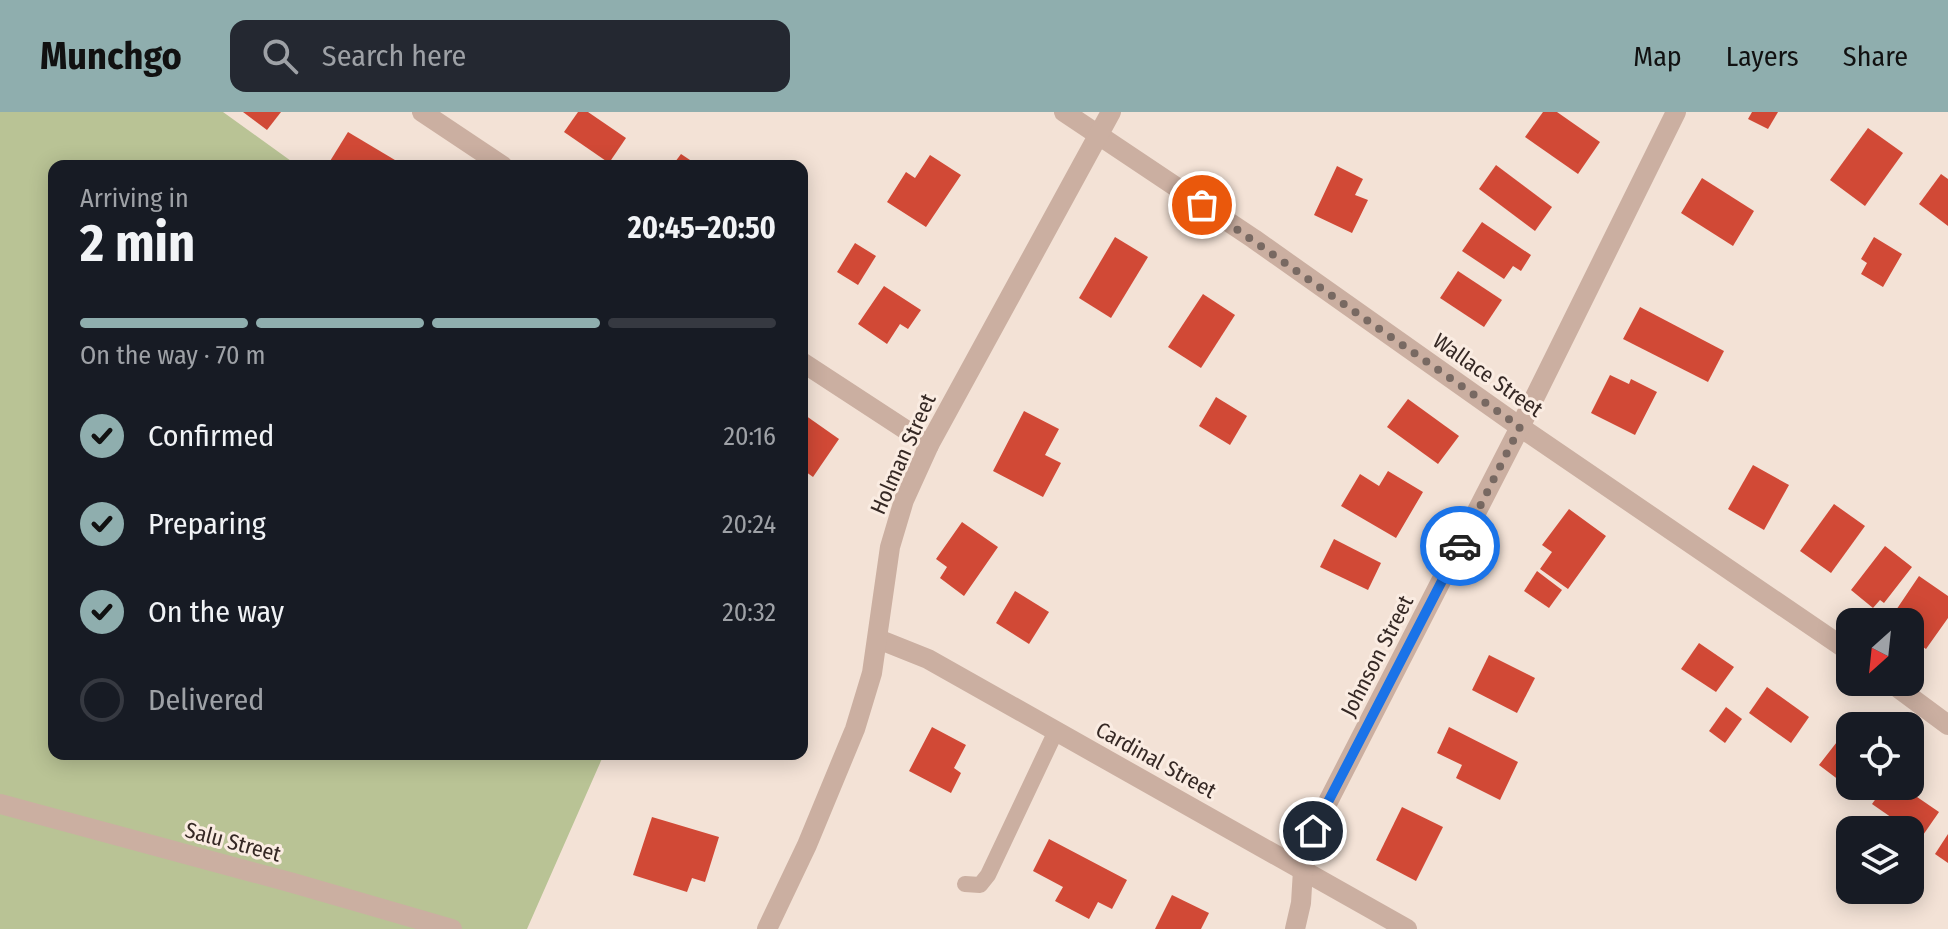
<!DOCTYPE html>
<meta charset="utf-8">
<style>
:root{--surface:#171b24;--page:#242831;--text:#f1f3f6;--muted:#9ea1a6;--line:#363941;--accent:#8faeae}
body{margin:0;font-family:"Fira Sans Condensed",sans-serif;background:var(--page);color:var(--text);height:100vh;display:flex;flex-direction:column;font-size:30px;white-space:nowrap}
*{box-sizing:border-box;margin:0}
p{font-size:26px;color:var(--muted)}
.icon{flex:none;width:44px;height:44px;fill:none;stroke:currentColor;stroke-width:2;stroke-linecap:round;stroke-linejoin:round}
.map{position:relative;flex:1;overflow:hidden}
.side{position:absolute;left:48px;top:48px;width:760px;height:600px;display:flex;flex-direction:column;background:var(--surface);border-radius:16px;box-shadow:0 4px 20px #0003}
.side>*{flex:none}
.needle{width:52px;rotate:207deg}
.fabs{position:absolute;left:1836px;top:496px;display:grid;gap:16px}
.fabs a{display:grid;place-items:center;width:88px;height:88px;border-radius:16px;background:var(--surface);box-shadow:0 4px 20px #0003;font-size:40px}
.pin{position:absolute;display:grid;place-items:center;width:68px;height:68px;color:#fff;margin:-34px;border:4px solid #fff;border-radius:50%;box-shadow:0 2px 8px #0007}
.courier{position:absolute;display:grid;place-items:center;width:80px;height:80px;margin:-40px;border:6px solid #1a73e8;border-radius:50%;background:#fff;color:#222;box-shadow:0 2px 10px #0007}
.head em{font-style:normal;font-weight:700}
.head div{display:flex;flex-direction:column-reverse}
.head{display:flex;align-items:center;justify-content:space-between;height:136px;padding:0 32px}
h1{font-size:52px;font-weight:700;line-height:60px}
.bar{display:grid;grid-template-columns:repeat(4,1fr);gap:12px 8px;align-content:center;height:96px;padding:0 32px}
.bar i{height:10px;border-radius:6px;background:var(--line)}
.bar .current{background:var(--accent)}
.bar p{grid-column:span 4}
ol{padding:0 32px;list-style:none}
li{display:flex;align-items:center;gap:24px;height:88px}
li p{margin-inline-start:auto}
li .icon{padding:8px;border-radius:50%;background:var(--accent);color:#111;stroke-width:4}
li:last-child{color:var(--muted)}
li i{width:44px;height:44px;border:4px solid var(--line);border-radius:50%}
header{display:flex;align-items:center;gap:48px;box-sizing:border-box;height:112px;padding:0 40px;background:var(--accent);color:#111}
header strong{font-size:38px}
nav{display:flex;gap:44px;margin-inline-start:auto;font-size:28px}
.search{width:560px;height:72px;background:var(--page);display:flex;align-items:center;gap:20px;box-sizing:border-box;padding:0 28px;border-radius:16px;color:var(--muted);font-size:30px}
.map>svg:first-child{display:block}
.green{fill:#b9c395}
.building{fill:#d14936}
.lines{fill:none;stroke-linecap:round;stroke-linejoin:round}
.lane{stroke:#cbafa1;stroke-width:16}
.street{stroke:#cbafa1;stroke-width:20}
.done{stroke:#786962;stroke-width:8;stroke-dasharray:0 14.4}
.route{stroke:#1a73e8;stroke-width:10}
.labels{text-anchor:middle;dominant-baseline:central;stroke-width:6;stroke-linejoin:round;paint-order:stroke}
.street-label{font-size:22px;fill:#352824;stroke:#faece2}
</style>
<header>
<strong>Munchgo</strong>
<div class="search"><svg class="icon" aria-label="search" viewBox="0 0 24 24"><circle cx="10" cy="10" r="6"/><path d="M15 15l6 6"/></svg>Search here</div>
<nav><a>Map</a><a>Layers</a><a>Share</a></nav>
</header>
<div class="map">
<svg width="1948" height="817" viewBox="0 0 1948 817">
<rect width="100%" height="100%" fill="#f3e2d6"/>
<!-- green -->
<path class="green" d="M0 0H223L298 54H54V642H604L527 817H0Z"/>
<!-- building -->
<g class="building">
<path d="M243 0H281L267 18Z"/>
<path d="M578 0H588L626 26 609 51 564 20Z"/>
<path d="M1543 0H1557L1600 30 1578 62 1525 25Z"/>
<path d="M1752 0H1778L1768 17 1748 7Z"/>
<path d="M1868 16 1903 41 1865 94 1830 68Z"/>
<path d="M348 20 405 54H327Z"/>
<path d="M681 42 699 54H672Z"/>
<path d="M930 43 961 63 926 115 887 90 906 60 915 66Z"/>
<path d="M1496 53 1552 95 1535 119 1479 77Z"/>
<path d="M1337 54 1363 67 1355 83 1368 88 1352 121 1314 103Z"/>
<path d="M1941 62 1948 67V114L1919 92Z"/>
<path d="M1702 66 1754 99 1733 134 1681 101Z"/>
<path d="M1482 110 1531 143 1521 159 1513 154 1504 167 1462 139Z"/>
<path d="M1115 125 1148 145 1111 206 1079 186Z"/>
<path d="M1874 125 1902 142 1883 175 1861 162 1867 151 1861 147Z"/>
<path d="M855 131 876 144 858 173 837 160Z"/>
<path d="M1458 159 1502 188 1484 215 1440 186Z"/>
<path d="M884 174 921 198 908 217 900 212 887 232 858 212Z"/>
<path d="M1203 182 1235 203 1201 256 1168 235Z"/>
<path d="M1640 195 1724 239 1708 270 1623 227Z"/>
<path d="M1610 263 1629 272 1631 267 1657 280 1635 323 1591 301Z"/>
<path d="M1216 285 1247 304 1230 333 1199 314Z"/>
<path d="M1408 287 1459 324 1438 352 1387 315Z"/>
<path d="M1024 299 1059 317 1045 343 1061 351 1043 385 993 359Z"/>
<path d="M802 301 839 327 813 365 802 357Z"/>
<path d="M1753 353 1789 373 1764 418 1728 397Z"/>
<path d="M1388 359 1423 380 1396 426 1341 394 1360 362 1379 374Z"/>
<path d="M1834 392 1865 414 1831 461 1800 439Z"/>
<path d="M1569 397 1606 424 1568 477 1540 457 1552 440 1542 433Z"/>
<path d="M962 410 998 435 964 484 940 466 947 455 936 447Z"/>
<path d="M1334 427 1381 451 1368 478 1320 455Z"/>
<path d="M1885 434 1912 455 1884 491 1880 488 1873 496 1851 478Z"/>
<path d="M1537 459 1562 478 1549 496 1524 479Z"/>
<path d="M1919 464 1948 484V506L1926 537 1910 526V510H1888Z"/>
<path d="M1015 479 1049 500 1029 532 996 511Z"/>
<path d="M1699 531 1734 555 1716 580 1681 557Z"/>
<path d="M1489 543 1535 566 1517 601 1472 578Z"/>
<path d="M1767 575 1809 605 1791 631 1749 601Z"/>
<path d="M1726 595 1742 607 1725 631 1709 619Z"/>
<path d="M932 615 966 633 954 656 961 661 951 681 909 659Z"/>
<path d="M1449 615 1518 650 1500 688 1456 666 1462 653 1437 641Z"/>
<path d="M1840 626 1850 634V674H1861L1856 681 1819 653Z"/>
<path d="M1885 674H1901L1939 700 1921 726 1872 692Z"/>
<path d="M1402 695 1443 715 1416 769 1376 748Z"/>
<path d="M652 705 719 725 705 770 692 766 687 780 633 763Z"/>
<path d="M1948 722V751L1935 742Z"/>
<path d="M1049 727 1127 768 1112 797 1098 790 1089 807 1055 789 1063 775 1033 759Z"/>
<path d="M1172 783 1209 801 1201 817H1155Z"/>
</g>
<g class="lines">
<!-- lane -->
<path class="lane" d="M965 772 980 773 988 763 1056 619"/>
<!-- street -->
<g class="street">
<path d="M422 0 503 54"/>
<path d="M1064 0 1254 127 1520 315 1850 540"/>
<path d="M802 250 929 333"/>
<path d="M878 527 928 547 1407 817"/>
<path d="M1890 570 1948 613"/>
<path d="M0 692 293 771 452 817"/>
<path d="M767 817 807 733 855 617 872 561 890 435 904 388 929 333 1111 0"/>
<path d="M1295 817 1301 791 1303 758 1313 719 1520 315 1676 0"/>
</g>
</g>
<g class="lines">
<!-- done -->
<path class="done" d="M1202 93 1520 315 1460 434"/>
<!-- route -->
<path class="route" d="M1313 719 1460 434"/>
</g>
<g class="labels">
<!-- street labels -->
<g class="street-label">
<text transform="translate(1488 263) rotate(35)">Wallace Street</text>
<text transform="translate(903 342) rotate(-66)">Holman Street</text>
<text transform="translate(1377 544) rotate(-63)">Johnson Street</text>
<text transform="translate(1156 648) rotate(29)">Cardinal Street</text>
<text transform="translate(233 730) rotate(15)">Salu Street</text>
</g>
</g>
</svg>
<div class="fabs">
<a><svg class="needle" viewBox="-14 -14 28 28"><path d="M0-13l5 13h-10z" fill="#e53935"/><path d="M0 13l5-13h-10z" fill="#9ea1a6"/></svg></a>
<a><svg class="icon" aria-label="locate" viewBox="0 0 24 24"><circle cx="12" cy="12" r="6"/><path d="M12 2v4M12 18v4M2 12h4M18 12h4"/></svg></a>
<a><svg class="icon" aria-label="layers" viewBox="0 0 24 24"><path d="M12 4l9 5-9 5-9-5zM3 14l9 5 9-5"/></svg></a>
</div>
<div class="pin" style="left:1202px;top:93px;background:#ea580c"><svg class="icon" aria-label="bag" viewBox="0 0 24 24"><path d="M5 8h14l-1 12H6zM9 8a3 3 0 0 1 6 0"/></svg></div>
<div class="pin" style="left:1313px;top:719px;background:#1f2937"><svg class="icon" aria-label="home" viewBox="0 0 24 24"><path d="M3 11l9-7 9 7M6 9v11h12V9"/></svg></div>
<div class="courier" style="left:1460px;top:434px"><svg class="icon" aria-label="car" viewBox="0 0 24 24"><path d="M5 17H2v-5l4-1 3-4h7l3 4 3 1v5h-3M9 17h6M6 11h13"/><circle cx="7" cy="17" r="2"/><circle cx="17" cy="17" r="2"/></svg></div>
<section class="side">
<div class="head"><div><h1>2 min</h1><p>Arriving in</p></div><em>20:45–20:50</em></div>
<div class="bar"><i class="current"></i><i class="current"></i><i class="current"></i><i></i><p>On the way · 70 m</p></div>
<ol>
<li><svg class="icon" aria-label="check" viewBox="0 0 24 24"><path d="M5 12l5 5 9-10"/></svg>Confirmed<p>20:16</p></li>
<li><svg class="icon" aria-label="check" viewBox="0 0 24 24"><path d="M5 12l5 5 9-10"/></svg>Preparing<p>20:24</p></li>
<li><svg class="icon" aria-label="check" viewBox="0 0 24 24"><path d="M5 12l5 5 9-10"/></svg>On the way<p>20:32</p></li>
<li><i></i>Delivered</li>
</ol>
</section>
</div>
